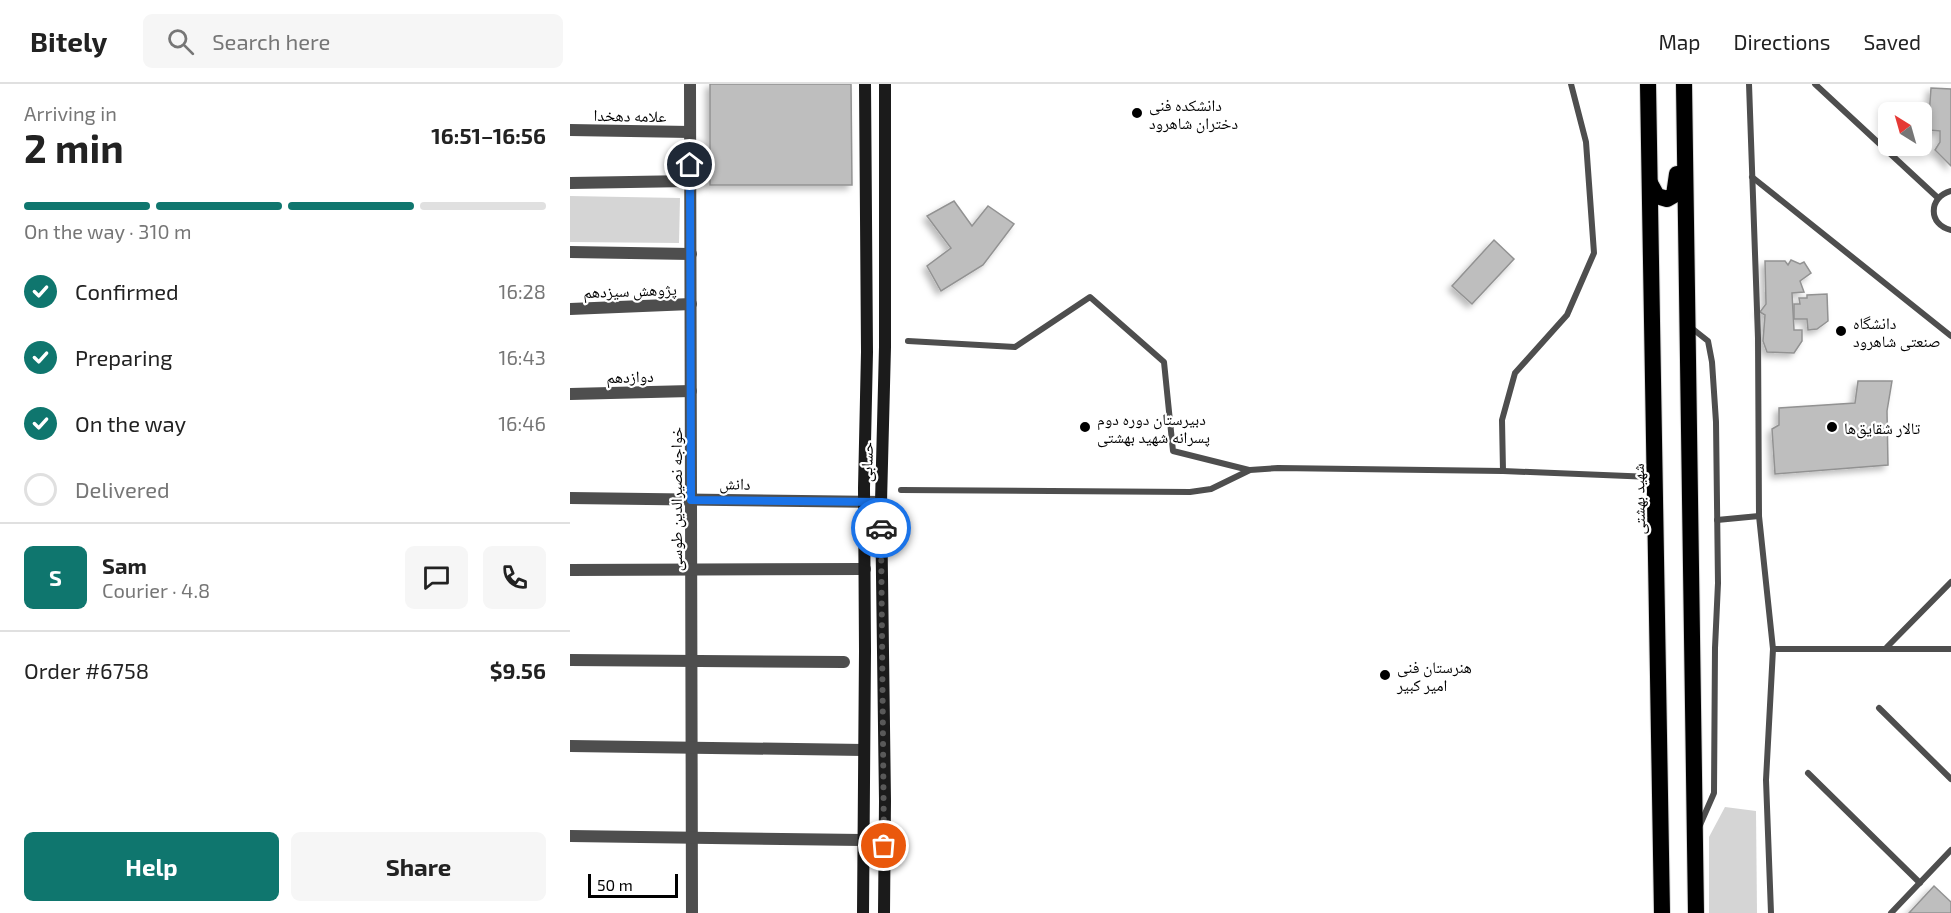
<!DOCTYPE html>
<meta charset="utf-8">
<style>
:root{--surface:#fff;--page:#f6f6f6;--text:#222;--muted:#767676;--line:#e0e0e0;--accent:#0f766e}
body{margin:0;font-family:"Exo 2","Noto Naskh Arabic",sans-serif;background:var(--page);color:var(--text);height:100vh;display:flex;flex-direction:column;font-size:22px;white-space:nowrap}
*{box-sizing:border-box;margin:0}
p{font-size:20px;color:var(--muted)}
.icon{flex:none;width:33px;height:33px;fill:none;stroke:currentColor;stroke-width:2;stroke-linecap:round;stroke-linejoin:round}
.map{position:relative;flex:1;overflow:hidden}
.sheet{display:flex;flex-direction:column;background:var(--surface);width:570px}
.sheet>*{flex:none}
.needle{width:39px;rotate:323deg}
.controls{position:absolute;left:1308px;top:18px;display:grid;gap:12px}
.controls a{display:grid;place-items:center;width:54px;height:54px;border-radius:9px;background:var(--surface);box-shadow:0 3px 9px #0003;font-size:30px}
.scale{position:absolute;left:18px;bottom:15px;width:90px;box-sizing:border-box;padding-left:6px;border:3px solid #000;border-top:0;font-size:16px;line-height:21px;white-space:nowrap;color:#000;-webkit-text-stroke:4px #fff;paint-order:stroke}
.pin{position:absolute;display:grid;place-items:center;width:51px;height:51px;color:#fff;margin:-26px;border:3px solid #fff;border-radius:50%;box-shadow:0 2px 6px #0007}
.courier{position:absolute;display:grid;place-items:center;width:60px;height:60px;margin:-30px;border:4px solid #1a73e8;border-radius:50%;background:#fff;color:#222;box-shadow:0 2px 8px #0007}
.headline em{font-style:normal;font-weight:700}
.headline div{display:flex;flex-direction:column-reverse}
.headline{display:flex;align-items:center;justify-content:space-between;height:102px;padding:0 24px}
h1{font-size:39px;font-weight:700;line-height:45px}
.bar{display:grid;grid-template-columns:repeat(4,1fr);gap:9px 6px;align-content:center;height:72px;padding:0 24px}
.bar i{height:8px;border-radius:4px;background:var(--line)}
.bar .selected{background:var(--accent)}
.bar p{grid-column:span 4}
.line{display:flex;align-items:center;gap:15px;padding:0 24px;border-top:2px solid var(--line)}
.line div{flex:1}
.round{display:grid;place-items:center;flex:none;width:63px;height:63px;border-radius:9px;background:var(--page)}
ol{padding:0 24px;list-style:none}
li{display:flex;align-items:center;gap:18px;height:66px}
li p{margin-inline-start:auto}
li .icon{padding:6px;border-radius:50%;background:var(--accent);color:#fff;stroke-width:4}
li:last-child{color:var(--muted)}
li i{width:33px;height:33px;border:3px solid var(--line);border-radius:50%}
.action{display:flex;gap:12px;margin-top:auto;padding:12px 24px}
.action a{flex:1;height:69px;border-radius:9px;background:var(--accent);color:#fff;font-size:24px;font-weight:700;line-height:69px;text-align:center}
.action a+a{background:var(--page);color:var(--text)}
header{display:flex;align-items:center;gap:36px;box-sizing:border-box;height:84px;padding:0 30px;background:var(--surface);border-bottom:2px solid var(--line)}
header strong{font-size:28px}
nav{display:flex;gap:33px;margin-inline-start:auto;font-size:21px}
.search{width:420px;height:54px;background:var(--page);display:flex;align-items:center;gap:15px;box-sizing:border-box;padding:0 21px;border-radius:9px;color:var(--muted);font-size:22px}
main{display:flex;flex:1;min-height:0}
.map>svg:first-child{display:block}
.green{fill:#d5d5d5}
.building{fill:#bebebe;stroke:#929292;stroke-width:1.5;filter:url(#shadow)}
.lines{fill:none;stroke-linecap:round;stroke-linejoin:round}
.trunk-casing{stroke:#dbdbdb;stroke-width:18}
.service{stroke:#4e4e4e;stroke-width:6}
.minor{stroke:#4e4e4e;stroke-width:12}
.tertiary{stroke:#4e4e4e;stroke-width:12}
.secondary{stroke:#1b1b1b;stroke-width:12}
.trunk{stroke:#000;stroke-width:16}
.done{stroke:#595959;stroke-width:6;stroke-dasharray:0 10.8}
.route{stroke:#1a73e8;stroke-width:8}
.poi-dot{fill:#000;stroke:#fff;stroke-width:2}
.labels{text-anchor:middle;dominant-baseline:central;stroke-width:4.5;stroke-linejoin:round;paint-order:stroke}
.poi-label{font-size:16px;fill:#000;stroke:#fff;text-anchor:start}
.street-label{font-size:16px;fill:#000;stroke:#fff}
</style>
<header>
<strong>Bitely</strong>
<div class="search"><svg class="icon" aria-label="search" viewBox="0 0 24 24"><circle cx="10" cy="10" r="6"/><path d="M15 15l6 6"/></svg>Search here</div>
<nav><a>Map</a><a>Directions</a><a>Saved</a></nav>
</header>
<main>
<section class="sheet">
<div class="headline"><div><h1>2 min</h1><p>Arriving in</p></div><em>16:51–16:56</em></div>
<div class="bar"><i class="selected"></i><i class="selected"></i><i class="selected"></i><i></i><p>On the way · 310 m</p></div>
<ol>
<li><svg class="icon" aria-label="check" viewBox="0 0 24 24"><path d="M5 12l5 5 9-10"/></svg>Confirmed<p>16:28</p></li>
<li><svg class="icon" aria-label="check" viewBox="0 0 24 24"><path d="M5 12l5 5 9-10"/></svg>Preparing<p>16:43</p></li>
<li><svg class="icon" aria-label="check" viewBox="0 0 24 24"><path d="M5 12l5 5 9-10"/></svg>On the way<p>16:46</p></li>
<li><i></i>Delivered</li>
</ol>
<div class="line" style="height:108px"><b class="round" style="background:var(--accent);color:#fff">S</b><div><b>Sam</b><p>Courier · 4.8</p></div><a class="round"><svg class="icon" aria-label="chat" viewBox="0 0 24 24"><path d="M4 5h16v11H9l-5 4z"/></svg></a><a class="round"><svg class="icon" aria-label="phone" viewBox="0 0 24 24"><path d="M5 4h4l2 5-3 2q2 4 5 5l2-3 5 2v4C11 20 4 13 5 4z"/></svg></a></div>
<div class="line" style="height:78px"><div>Order #6758</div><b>$9.56</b></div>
<div class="action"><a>Help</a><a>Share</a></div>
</section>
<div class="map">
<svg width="1381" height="829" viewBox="0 0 1381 829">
<defs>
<filter id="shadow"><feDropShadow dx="-4" dy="4" stdDeviation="3" flood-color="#0004"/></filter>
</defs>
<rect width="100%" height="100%" fill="#fff"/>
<!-- green -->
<g class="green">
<path d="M0 112 110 114 109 159 0 158Z"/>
<path d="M1155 723 1186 727 1187 829H1139V753Z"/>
</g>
<!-- building -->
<g class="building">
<path d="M140 0H281L282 101H140Z"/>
<path d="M1361 4 1381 5V82L1365 66 1370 58V47L1358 46Z"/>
<path d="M384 117 402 142 418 122 444 140 413 181 371 207 357 182 381 164 357 132Z"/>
<path d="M924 156 944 175 902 220 882 202Z"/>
<path d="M1221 176 1230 180 1234 178 1241 189 1230 197 1234 208 1222 209 1224 246H1232V257L1224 269 1197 268 1193 257 1195 231 1190 228 1196 220 1195 177H1215L1218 181Z"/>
<path d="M1257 210 1258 237 1247 245 1238 246 1237 235H1224V220H1230L1229 214H1237V211Z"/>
<path d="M1288 297H1322L1317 327 1318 381 1205 390 1202 345 1209 341V324L1285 319Z"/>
<path d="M1364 802 1381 818V829H1339Z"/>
</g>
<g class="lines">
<!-- trunk casing -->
<g class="trunk-casing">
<g id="trunk">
<path d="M1078 0 1092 829"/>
<path d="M1114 0 1126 829"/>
<path d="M1080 99 1087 112 1097 115 1104 111 1107 90"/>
</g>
</g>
<!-- service -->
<g class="service">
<path d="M1179 0 1188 254 1189 432 1203 565H1381"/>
<path d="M1245 0 1368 114"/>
<path d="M1182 93 1381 252"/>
<path d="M1381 107C1358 113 1358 141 1381 146"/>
<path d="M1119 242 1138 257 1142 278 1146 338 1148 499 1145 564 1144 709 1130 741"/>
<path d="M338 257 445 263 520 213 594 278 603 367 679 386"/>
<path d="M933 387 932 336 945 289 997 231 1024 169 1016 58 1001 0"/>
<path d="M331 406 620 408 641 405 680 386 708 384 933 387 1082 393"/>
<path d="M1147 436 1189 432"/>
<path d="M1317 563 1381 498"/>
<path d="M1309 624 1381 695"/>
<path d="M1238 689 1350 799"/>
<path d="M1201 829 1196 696 1203 565"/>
<path d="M1321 829 1381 766"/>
</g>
<!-- minor -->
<g class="minor">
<path d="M120 0 122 829"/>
<path d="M0 46 120 48"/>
<path d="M0 99 120 97"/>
<path d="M0 168 121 170"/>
<path d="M0 225 121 220"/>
<path d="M0 310 121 307"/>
<path d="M0 486 295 485"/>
<path d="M0 576 274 578"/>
<path d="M0 662 294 666"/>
<path d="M0 752 292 756"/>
</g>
<!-- tertiary -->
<path class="tertiary" d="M0 414 311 418"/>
<!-- secondary -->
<g class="secondary">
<path d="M293 829 295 567 294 404 297 268 295 0"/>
<path d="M314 829 315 717 311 418 315 263V0"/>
</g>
<!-- trunk -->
<use href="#trunk" class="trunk"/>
</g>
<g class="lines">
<!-- done -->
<path class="done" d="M311 444 314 762"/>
<!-- route -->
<path class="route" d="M120 81 121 416 311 418V444"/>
</g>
<!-- markers -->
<g class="poi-dot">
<circle cx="567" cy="29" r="6"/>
<circle cx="1271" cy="247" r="6"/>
<circle cx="515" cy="343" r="6"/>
<circle cx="1262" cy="343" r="6"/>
<circle cx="815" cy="591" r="6"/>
</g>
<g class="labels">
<!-- poi labels -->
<g class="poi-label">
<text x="579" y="20">دانشکده فنی<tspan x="579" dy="18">دختران شاهرود</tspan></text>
<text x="1283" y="238">دانشگاه<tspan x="1283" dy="18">صنعتی شاهرود</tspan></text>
<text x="527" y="334">دبیرستان دوره دوم<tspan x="527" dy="18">پسرانه شهید بهشتی</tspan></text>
<text x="1274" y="343">تالار شقایق‌‌ها</text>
<text x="827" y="582">هنرستان فنی<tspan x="827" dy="18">امیر کبیر</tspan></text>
</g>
<!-- street labels -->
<g class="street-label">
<text transform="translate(60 31) rotate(1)">علامه دهخدا</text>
<text transform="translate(60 206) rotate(-2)">پژوهش سیزدهم</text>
<text transform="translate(60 292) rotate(-2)">دوازدهم</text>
<text transform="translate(296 378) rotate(-88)">حسابی</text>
<text transform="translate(165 399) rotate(1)">دانش</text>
<text transform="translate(105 415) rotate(-90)">خواجه نصیرالدین طوسی</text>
<text transform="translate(1068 415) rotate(-91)">شهید بهشتی</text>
</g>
</g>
</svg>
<div class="controls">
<a><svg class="needle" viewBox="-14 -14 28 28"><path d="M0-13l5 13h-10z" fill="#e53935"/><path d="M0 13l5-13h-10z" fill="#767676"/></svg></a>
</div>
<div class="scale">50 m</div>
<div class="pin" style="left:314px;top:762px;background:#ea580c"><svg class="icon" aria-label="bag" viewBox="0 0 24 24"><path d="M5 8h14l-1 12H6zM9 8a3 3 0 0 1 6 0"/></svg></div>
<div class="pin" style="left:120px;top:81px;background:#1f2937"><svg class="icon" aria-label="home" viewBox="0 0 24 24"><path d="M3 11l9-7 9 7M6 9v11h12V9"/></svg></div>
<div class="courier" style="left:311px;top:444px"><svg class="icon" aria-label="car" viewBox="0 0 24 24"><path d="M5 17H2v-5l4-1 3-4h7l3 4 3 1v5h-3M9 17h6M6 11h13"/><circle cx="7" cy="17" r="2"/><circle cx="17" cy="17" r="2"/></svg></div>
</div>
</main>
